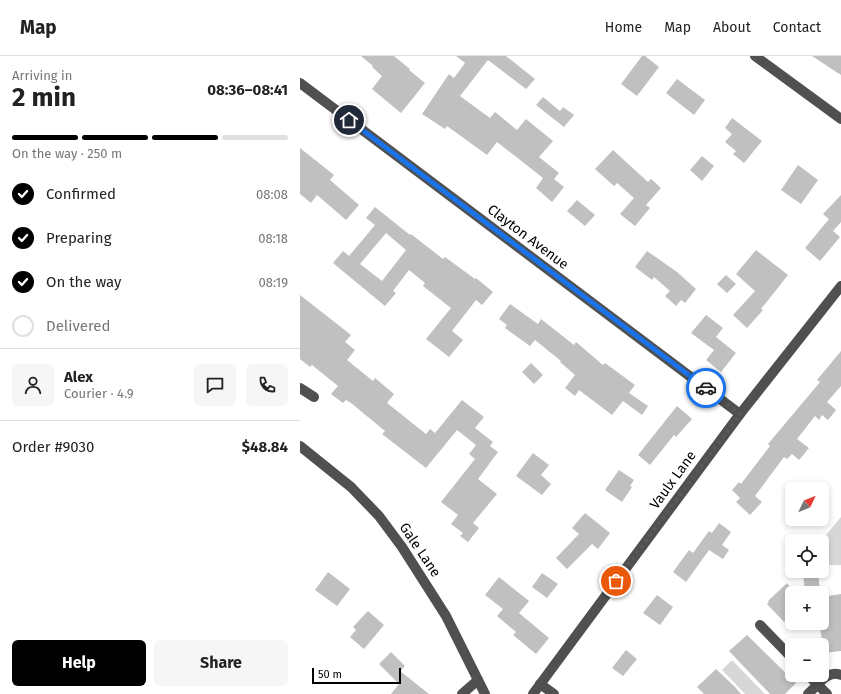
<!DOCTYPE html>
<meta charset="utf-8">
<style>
:root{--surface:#fff;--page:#f6f6f6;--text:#222;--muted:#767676;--line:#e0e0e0;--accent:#000}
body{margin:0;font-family:"Fira Sans",sans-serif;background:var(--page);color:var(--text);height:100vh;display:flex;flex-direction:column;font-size:15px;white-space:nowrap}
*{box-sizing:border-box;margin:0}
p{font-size:13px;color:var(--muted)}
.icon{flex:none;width:22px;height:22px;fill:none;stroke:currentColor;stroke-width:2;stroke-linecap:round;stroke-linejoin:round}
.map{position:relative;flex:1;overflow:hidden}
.details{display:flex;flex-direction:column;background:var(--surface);width:300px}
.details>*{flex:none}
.needle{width:26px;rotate:47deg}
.controls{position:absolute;left:485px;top:426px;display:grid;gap:8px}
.controls a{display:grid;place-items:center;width:44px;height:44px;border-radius:6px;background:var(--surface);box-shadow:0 2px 6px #0003;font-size:20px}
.scale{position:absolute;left:12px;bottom:10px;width:89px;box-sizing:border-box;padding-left:4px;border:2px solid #000;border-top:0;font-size:11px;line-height:14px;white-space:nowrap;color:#000;-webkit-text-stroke:3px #fff;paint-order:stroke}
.pin{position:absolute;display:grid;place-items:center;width:34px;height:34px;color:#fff;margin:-17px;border:2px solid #fff;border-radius:50%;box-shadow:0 1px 4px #0007}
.courier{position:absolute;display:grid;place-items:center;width:40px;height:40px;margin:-20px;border:3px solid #1a73e8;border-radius:50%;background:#fff;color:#222;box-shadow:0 1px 5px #0007}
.overview em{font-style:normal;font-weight:700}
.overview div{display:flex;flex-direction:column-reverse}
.overview{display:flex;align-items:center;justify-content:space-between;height:68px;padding:0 12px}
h1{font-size:26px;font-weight:700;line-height:30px}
.bar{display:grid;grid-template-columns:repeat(4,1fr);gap:6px 4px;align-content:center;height:48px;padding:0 12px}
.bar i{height:5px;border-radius:3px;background:var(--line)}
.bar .active{background:var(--accent)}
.bar p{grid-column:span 4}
.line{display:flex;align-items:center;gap:10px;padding:0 12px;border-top:1px solid var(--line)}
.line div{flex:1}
.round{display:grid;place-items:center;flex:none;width:42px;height:42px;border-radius:6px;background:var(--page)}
ol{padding:0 12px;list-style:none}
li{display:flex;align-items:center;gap:12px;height:44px}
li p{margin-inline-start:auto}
li .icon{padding:4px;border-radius:50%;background:var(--accent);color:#fff;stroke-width:4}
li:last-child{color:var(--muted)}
li i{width:22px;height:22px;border:2px solid var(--line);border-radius:50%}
.action{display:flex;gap:8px;margin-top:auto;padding:8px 12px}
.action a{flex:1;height:46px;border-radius:6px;background:var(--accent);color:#fff;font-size:16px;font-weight:700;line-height:46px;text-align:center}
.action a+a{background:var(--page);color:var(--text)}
header{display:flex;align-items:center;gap:24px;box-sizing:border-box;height:56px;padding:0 20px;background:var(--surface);border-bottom:1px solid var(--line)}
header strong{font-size:19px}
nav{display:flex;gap:22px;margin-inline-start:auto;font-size:14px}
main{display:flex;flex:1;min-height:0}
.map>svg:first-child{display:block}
.green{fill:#d7d7d7}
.building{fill:#c0c0c0;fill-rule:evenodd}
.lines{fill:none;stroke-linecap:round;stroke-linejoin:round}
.minor{stroke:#505050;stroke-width:10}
.done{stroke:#595959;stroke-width:4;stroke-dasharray:0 7.2}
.route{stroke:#1a73e8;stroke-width:5}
.labels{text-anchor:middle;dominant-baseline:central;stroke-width:3;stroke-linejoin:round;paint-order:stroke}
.street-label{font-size:14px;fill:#000;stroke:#fff}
</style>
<header>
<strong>Map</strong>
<nav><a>Home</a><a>Map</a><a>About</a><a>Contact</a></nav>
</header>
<main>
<section class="details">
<div class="overview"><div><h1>2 min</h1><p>Arriving in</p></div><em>08:36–08:41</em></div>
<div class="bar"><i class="active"></i><i class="active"></i><i class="active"></i><i></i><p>On the way · 250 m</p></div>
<ol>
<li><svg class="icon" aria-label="check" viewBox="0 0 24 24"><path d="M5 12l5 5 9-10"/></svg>Confirmed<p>08:08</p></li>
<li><svg class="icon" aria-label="check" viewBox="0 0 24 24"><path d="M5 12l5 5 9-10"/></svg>Preparing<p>08:18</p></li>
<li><svg class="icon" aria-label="check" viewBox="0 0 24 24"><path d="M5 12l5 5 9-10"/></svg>On the way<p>08:19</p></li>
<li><i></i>Delivered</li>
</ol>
<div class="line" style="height:72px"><a class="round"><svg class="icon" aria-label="person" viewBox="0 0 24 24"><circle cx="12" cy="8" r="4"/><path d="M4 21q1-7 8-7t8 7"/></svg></a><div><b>Alex</b><p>Courier · 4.9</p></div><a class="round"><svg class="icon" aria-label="chat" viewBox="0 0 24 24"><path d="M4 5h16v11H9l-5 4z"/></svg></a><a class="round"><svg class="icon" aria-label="phone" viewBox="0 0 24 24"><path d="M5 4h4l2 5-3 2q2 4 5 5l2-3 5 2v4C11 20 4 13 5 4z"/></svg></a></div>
<div class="line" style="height:52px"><div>Order #9030</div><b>$48.84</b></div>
<div class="action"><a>Help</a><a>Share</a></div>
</section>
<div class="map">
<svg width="541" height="638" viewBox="0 0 541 638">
<rect width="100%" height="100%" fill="#fff"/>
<!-- green -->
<g class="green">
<path d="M541 461V509H522L521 485Z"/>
<path d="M432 604 465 638H445L422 614Z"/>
</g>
<!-- building -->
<g class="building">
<path d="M61 0H94L110 13 109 14 125 27 101 57 72 33 82 20 72 11 73 10Z"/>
<path d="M156 0H206L235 23 226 33 188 4 160 40 190 62 195 56 217 74 226 63 253 85 239 101 259 117 254 123 264 131 252 146 236 132 243 122 197 86 187 99 147 70 145 73 122 58 149 18 154 22 165 7Z"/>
<path d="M342 0H345L359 11 337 40 321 28Z"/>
<path d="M512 0H541V19Z"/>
<path d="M377 23 405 44 394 59 366 37Z"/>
<path d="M243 41 260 55 263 51 274 59 264 71 236 49Z"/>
<path d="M432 62 462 85 444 107 433 98 436 95 425 86 432 78 425 72Z"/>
<path d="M0 92 34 119 30 124 59 149 46 164 17 139 11 147 0 138Z"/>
<path d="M313 94 348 126 351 123 361 132 346 149 350 152 335 170 320 158 334 142 317 127 314 130 295 113Z"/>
<path d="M402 100 414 110 402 125 390 114Z"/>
<path d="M498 109 518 124 501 148 481 134Z"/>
<path d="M541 139V166L533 175 540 181 520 205 505 192 529 163 523 158Z"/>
<path d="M277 144 295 159 285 170 267 155Z"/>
<path d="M75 151 110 179 111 178 143 203 145 201 175 223 176 222 193 236 182 249 176 244 152 275 163 284 149 301 126 283 151 252 123 230 125 227 109 214 93 235 96 237 85 250 33 207 43 195 49 200 75 169 66 162ZM86 177 106 194 82 225 60 208Z"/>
<path d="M456 194 488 219 461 253 463 254 447 272 433 259 455 235 436 218Z"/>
<path d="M347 195 377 216 396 233 385 247 381 244 376 250 365 240 370 235 354 221 352 224 335 211Z"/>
<path d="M426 219 436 228 427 237 417 228Z"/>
<path d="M0 239 51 279 45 286 55 294 47 304 73 325 75 322 94 338 87 347 126 378 130 373 135 377 162 344 184 361 175 372 193 386 190 390 198 396 178 423 197 438 173 467 179 472 168 486 160 480 163 477 151 468 158 459 141 446 175 403 169 398 176 389 157 374 126 412 82 378 85 375 51 347 46 344 43 347 31 338 38 330 12 309 10 311 0 303Z"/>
<path d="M210 248 238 268 241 263 274 289 276 286 303 309 305 307 335 329 329 337 348 350 342 359 323 345 312 359 279 334 275 340 265 332 275 319 260 306 261 305 235 284 230 290 205 272 207 269 199 263Z"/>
<path d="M406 259 423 272 416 281 436 297 421 316 406 304 414 294 391 277Z"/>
<path d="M541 295V330L527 346 536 354 528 364 522 359 519 364 515 360 497 383 509 392 499 404 492 398 487 403 484 401 455 440 462 446 450 459 436 446 440 442 432 434 439 426 441 428 470 390 468 388 520 326 517 324Z"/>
<path d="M231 307 243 319 234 328 222 316Z"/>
<path d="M377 350 392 363 376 381 374 379 350 409 338 399Z"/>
<path d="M233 397 249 409 241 419 251 428 242 439 216 420Z"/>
<path d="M319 414 334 424 330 430 332 431 322 446 305 434Z"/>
<path d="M285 457 310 477 298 493 292 488 267 513 256 502 279 478 272 472Z"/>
<path d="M419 467 431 476 422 489 429 494 423 503 409 494 386 526 373 516 389 494 393 497 409 475 412 477Z"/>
<path d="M503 515H518L520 537H505Z"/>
<path d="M28 516 50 533 37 550 15 534Z"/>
<path d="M242 517 258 528 247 542 232 531Z"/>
<path d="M199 521 229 545 219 557 249 582 236 598 213 579 216 576 197 560 203 553 185 539Z"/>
<path d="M487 527 492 533V558L484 566 467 548 469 546 468 545Z"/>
<path d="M541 538V595L524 597 520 571 522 570V541Z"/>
<path d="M357 539 373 551 360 569 343 557Z"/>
<path d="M68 555 84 569 64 593 50 581 56 574 53 571Z"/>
<path d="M447 579 496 627 485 638H470L429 595Z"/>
<path d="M326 594 337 603 323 620 312 612Z"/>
<path d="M91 596 105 610 100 615 129 638H91L99 628 79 608Z"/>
<path d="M416 613 435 631 441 638H404L397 631Z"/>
</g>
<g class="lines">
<!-- minor -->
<g class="minor">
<path d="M455 0 541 63"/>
<path d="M0 27 440 358"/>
<path d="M0 332 14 341"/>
<path d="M0 390 51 431 79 460 102 491 146 560 185 638"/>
<path d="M460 569 492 602"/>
<path d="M508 619 527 638"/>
<path d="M240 628 254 638"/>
<path d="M162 638 178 624"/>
<path d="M233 638 440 358 541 230"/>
<path d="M508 638C517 630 528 613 541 619"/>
</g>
</g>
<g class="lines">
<!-- done -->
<path class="done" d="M316 525 440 358 406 332"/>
<!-- route -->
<path class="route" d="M49 64 406 332"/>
</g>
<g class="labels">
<!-- street labels -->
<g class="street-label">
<text transform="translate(228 181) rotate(37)">Clayton Avenue</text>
<text transform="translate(373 424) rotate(-54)">Vaulx Lane</text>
<text transform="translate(120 494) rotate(56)">Gale Lane</text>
</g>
</g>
</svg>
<div class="controls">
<a><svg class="needle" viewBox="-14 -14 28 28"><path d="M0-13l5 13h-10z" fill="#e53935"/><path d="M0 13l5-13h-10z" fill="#767676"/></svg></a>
<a><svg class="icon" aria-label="locate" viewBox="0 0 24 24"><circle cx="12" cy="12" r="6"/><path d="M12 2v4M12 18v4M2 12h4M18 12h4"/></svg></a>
<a>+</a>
<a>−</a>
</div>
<div class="scale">50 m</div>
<div class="pin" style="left:316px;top:525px;background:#ea580c"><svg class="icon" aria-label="bag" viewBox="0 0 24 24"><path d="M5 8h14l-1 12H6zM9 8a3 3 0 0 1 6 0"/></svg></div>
<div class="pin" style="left:49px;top:64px;background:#1f2937"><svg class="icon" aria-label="home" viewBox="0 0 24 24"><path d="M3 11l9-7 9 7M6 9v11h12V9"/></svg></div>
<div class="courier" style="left:406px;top:332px"><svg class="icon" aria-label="car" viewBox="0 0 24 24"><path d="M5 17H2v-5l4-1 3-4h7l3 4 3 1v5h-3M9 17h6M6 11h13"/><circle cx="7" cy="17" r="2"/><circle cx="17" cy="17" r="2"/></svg></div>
</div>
</main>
